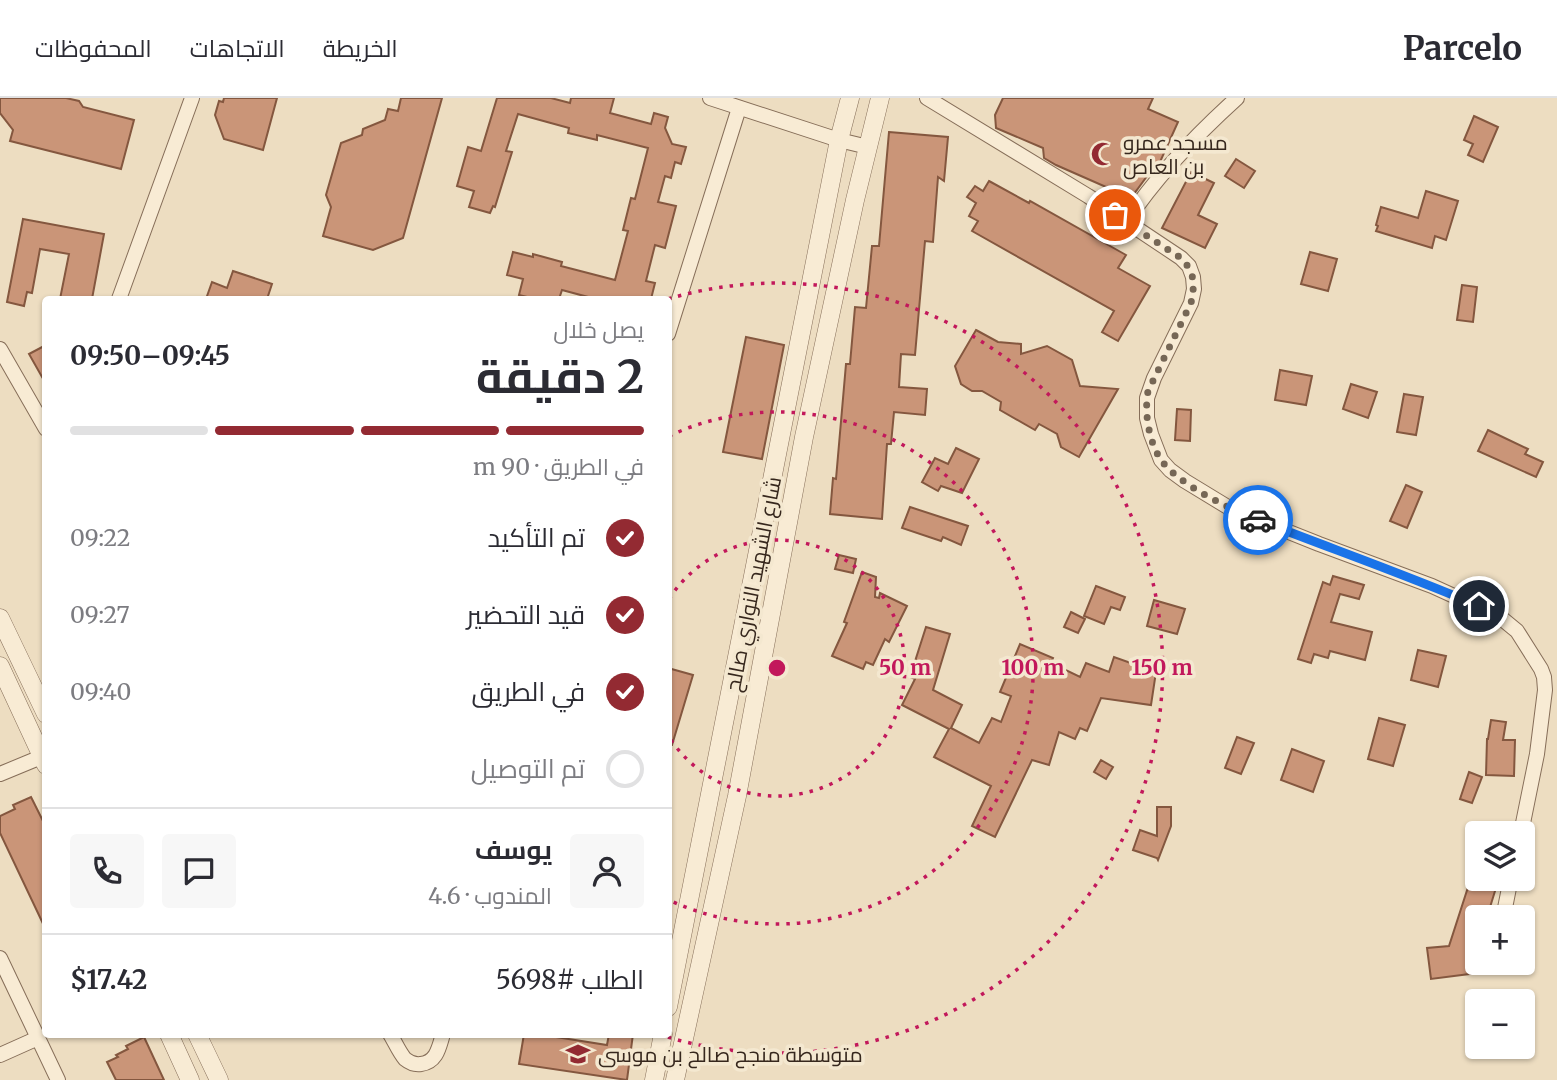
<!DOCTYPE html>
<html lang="ar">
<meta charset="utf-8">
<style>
:root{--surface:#fff;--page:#f7f7f7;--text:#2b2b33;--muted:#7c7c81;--line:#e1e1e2;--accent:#932a32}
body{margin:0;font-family:Merriweather,Cairo,serif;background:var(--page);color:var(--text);direction:rtl;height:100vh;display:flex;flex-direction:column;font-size:26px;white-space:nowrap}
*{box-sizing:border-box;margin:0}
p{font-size:23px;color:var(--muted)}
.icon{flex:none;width:38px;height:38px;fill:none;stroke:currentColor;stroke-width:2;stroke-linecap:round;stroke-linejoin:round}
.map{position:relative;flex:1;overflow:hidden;direction:ltr}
.side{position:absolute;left:42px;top:198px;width:630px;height:742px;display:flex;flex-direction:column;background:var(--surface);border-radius:7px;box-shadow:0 2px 5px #0004;direction:rtl}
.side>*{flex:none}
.fabs{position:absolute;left:1465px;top:723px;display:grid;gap:14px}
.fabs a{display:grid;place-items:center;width:70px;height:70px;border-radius:7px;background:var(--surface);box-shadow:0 2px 5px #0004;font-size:35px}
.pin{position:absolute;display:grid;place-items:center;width:60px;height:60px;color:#fff;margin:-30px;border:4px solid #fff;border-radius:50%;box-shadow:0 2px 7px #0007}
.courier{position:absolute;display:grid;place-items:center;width:70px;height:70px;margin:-35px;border:5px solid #1a73e8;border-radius:50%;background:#fff;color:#222;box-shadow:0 2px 9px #0007}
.headline em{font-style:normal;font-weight:700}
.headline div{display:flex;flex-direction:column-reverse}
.headline{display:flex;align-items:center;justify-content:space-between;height:119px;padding:0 28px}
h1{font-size:46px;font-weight:700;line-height:52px}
.bar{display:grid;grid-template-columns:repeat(4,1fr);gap:10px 7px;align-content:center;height:84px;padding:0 28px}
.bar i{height:9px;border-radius:5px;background:var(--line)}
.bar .active{background:var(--accent)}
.bar p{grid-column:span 4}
.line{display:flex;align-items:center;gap:18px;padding:0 28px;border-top:2px solid var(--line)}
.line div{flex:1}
.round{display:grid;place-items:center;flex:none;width:74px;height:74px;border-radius:7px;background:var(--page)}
ol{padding:0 28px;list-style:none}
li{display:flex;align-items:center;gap:21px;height:77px}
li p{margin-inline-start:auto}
li .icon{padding:7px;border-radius:50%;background:var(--accent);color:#fff;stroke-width:4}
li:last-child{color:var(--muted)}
li i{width:38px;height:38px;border:4px solid var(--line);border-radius:50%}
header{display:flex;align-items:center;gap:42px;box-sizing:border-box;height:98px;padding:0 35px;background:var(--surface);border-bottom:2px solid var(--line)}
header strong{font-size:33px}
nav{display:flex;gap:38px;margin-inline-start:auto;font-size:24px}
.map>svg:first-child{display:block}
.building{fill:#ca9578;stroke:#84573f;stroke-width:2}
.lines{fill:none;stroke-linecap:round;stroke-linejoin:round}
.minor-casing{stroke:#866e59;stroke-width:16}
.tertiary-casing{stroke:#866e59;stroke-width:19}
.minor{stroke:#f8ebd4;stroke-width:14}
.tertiary{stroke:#f8ebd4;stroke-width:18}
.done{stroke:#766756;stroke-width:7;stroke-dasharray:0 12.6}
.route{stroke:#1a73e8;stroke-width:9}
.ring{fill:none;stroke:#c2185b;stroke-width:3.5;stroke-dasharray:3.5 7}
.labels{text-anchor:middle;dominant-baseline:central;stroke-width:7;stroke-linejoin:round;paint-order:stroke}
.poi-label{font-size:21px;fill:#36271d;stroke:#f4e8d0;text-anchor:start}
.street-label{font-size:21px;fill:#36271d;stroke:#f4e8d0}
.centre{fill:#c2185b;stroke:#f4e8d0;stroke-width:3.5}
.ring-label{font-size:21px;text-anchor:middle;font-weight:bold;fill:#c2185b;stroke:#f4e8d0;stroke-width:7;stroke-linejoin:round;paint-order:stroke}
</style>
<header>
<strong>Parcelo</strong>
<nav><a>الخريطة</a><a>الاتجاهات</a><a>المحفوظات</a></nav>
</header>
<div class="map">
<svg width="1557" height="982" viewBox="0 0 1557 982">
<rect width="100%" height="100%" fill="#edddc1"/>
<!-- building -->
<g class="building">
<path d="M0 0H66L79 3 83 9 134 22 121 71 10 43 13 32 0 15Z"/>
<path d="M224 0H277L263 52 224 41 215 17 219 3 223 4Z"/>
<path d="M401 0H442L403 140 373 152 323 138 331 109 326 97 341 45 362 37 363 31 385 22 388 11 398 13Z"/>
<path d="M497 0H551L570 5 571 0H614L610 15 651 26 654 15 668 19 665 30 672 46 686 49 681 66 675 64 671 80 665 78 658 104 676 108 665 150 655 147 646 183 655 185 651 201H587L588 199 562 192 559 201H535L519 197 523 181 507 177 513 154 533 159V156L562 164 561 168 615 182 628 133 623 132 631 100 635 101 648 50 597 37V42L568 35 569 30 518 16 506 53 512 54 495 109 493 108 490 115 469 109 474 93 457 88 468 49 481 53Z"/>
<path d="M1003 0H1153L1148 11 1178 24 1160 64 1154 71 1153 70 1131 100 1056 67 1044 60 1043 50 996 30 995 17Z"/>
<path d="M1474 18 1498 29 1483 64 1468 57 1473 46 1464 42Z"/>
<path d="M889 34 948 39 944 83 938 79 933 144 925 143 915 257 901 256 899 289 927 291 925 317 894 314 891 346H887L882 421 830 416 833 380 836 381 846 266H850L855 209 866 210 872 148H879Z"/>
<path d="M1236 61 1255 73 1244 90 1225 78Z"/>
<path d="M1191 74 1214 85 1198 117 1217 126 1205 150 1162 130Z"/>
<path d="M989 83 1029 105 1030 103 1126 157 1118 170 1150 188 1118 243 1102 234 1114 213 972 133 978 123 969 118 976 105 967 99 975 88 983 93Z"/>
<path d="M1426 93 1458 103 1446 142 1435 138 1432 150 1376 133 1378 128 1376 127 1381 109 1418 120Z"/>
<path d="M23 121 104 136 92 201H60L69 156 40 151 32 195 27 194 24 208 7 204Z"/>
<path d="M1310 154 1337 161 1328 193 1301 186Z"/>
<path d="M233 173 272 186 267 201H206L212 184 227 190Z"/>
<path d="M1462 187 1477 189 1473 224 1457 222Z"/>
<path d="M976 232 998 244 1021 246V256L1047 248 1072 262 1080 288 1118 291 1079 359 1061 349 1057 336 1039 326 1035 332 1000 312 1001 304 982 293H972L961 286 955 268Z"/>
<path d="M746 239 784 247 762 361 723 354Z"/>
<path d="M46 247V286L29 256Z"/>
<path d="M1280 272 1312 278 1306 307 1275 302Z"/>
<path d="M1351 286 1377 294 1368 320 1343 311Z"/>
<path d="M1404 296 1423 299 1416 337 1397 334Z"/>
<path d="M1177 311 1191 312 1190 343 1175 342Z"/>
<path d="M1488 332 1528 351 1525 356 1543 364 1536 379 1478 353Z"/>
<path d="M956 350 979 361 962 395 941 388 938 393 922 384 935 360 948 366Z"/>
<path d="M1406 387 1422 394 1407 430 1390 423Z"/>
<path d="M910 409 968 428 961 447 943 439 941 443 902 430Z"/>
<path d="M839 457 856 461 853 475 835 471Z"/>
<path d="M862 474 876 479 875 499 879 500 880 495 907 508 889 544 885 541 873 567 866 564 863 571 832 558 847 525 844 524Z"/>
<path d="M1333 478 1364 487 1359 501 1340 496 1331 524 1372 534 1365 562 1330 553 1328 560 1314 556 1311 565 1298 561 1323 484 1330 487Z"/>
<path d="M1096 488 1125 499 1120 512 1111 509 1104 526 1084 518Z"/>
<path d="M1154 502 1185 511 1177 536 1147 528Z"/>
<path d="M1071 514 1085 521 1078 535 1064 529Z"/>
<path d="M926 529 950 536 933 592 962 607 951 630 979 645 992 620 1001 624 1011 598 1000 594 1020 546 1053 560 1051 565 1080 579 1086 565 1109 574 1114 559 1156 574 1151 607 1101 600 1087 633 1080 630 1075 641 1059 634 1049 667 1032 662 995 739 972 728 991 688 934 659 949 631 902 607 915 581 910 579Z"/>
<path d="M1418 552 1446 558 1438 589 1411 582Z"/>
<path d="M668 570 693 577 672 647H668Z"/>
<path d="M1379 620 1405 627 1393 668 1368 661Z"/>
<path d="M1491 622 1506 624 1503 642H1515L1514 678 1486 677 1487 641H1488Z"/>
<path d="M1237 639 1254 645 1241 676 1225 670Z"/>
<path d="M1292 651 1324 663 1313 694 1281 682Z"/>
<path d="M1101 662 1113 669 1106 681 1094 674Z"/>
<path d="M1469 674 1482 679 1472 705 1460 701Z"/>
<path d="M31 699 46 729V832L0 735V718L15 711 13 707Z"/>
<path d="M1157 709H1171V728L1158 762 1157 760 1133 752 1140 732 1157 738Z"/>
<path d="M1471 780H1499L1487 819H1477V875L1431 881 1427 850 1449 848Z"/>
<path d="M524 936H537L607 947 609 936H633L627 982 519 966Z"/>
<path d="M144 939 164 982H116L107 964 118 959 116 957 128 951 126 948Z"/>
</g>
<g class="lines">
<!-- minor casing -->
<g class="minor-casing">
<g id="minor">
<path d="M710 0 839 42 868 49"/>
<path d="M927 0 1088 98 1181 160 1189 168 1193 179 1194 191 1191 205 1154 280 1147 300V320L1151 336 1161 362 1170 372 1185 383 1231 411 1319 446 1432 488 1500 519 1517 533 1541 571 1544 579 1545 592 1537 656 1521 735"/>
<path d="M1126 124C1157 77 1195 38 1237 0"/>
<path d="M119 201 192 0"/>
<path d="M668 236 739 10"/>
<path d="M0 251 46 331"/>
<path d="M0 676 46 657"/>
<path d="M1505 810 1511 780"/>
<path d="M0 860 58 982"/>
<path d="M390 936C395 944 399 954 405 961 410 965 415 967 421 966 437 964 439 949 443 936"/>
<path d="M0 957 38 940"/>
</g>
</g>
<!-- tertiary casing -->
<g class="tertiary-casing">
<g id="tertiary">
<path d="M0 520 46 616"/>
<path d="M0 568 46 667"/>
<path d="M668 909 839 42 850 0"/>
<path d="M169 936 190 982"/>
<path d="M197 936 219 982"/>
<path d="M654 982 663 936"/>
<path d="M675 982 737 698 804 339 855 102 880 0"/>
</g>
</g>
<!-- minor -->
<use href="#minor" class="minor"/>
<!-- tertiary -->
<use href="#tertiary" class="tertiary"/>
</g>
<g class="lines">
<!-- done -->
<path class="done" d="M1115 117 1181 160C1195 175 1195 185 1191 205L1148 293C1144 315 1149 344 1161 362 1179 387 1230 411 1258 422"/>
<!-- route -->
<path class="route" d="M1258 422C1332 451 1407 477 1479 508"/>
</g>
<!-- distance rings -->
<g class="ring">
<path d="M669 501A128 128 0 1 1 669 639"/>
<path d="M669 338A256 256 0 1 1 669 802"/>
<path d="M668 201A385 385 0 1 1 661 937"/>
</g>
<!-- icons -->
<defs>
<g id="mosque-bare" transform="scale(1.89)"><path d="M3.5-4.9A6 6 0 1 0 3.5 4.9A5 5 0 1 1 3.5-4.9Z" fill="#932a32" stroke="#f4e8d0" stroke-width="2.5" paint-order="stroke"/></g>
<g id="school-bare" transform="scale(1.89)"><path d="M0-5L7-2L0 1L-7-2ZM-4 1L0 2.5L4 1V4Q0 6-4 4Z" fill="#932a32" stroke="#f4e8d0" stroke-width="2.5" paint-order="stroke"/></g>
</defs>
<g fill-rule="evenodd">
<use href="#mosque-bare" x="1103" y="56"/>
<use href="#school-bare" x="578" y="956"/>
</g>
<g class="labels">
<!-- poi labels -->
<g class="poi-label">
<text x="1123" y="44">مسجد عمرو<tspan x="1123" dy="24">بن العاص</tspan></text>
<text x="598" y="956">متوسطة منجح صالح بن موسى</text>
</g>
<!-- street labels -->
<g class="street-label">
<text transform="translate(753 486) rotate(-79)">شارع الشهيد النواري صالح</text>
</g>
</g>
<circle cx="777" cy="570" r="10" class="centre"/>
<g class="ring-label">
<text x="905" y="577">50 m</text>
<text x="1033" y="577">100 m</text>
<text x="1162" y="577">150 m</text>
</g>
</svg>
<div class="fabs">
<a><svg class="icon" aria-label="layers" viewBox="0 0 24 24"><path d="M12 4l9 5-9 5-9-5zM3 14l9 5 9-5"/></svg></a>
<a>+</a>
<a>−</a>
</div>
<div class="pin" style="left:1115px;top:117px;background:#ea580c"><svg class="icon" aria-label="bag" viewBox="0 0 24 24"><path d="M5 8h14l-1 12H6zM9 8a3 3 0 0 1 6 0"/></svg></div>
<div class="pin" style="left:1479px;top:508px;background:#1f2937"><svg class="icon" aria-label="home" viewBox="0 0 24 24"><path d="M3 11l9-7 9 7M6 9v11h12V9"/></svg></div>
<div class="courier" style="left:1258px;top:422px"><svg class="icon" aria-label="car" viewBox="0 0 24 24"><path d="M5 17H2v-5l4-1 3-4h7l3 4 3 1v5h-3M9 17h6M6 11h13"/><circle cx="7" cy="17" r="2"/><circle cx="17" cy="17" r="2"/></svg></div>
<section class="side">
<div class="headline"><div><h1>2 دقيقة</h1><p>يصل خلال</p></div><em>09:45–09:50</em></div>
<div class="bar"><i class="active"></i><i class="active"></i><i class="active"></i><i></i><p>في الطريق · 90 m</p></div>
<ol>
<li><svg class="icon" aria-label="check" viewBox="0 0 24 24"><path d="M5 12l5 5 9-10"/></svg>تم التأكيد<p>09:22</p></li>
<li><svg class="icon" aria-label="check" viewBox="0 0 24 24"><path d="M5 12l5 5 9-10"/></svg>قيد التحضير<p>09:27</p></li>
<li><svg class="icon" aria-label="check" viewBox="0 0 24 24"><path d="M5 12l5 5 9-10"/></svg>في الطريق<p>09:40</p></li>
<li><i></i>تم التوصيل</li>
</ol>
<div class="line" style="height:126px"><a class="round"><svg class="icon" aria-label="person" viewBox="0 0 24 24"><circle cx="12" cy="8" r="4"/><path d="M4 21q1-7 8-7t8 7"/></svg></a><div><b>يوسف</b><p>المندوب · 4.6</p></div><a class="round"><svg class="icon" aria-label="chat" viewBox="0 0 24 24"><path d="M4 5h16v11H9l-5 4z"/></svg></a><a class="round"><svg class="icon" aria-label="phone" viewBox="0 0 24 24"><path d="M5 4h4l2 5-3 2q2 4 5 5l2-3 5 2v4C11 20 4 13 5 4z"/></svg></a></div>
<div class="line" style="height:91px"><div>الطلب #5698</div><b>$17.42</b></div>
</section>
</div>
